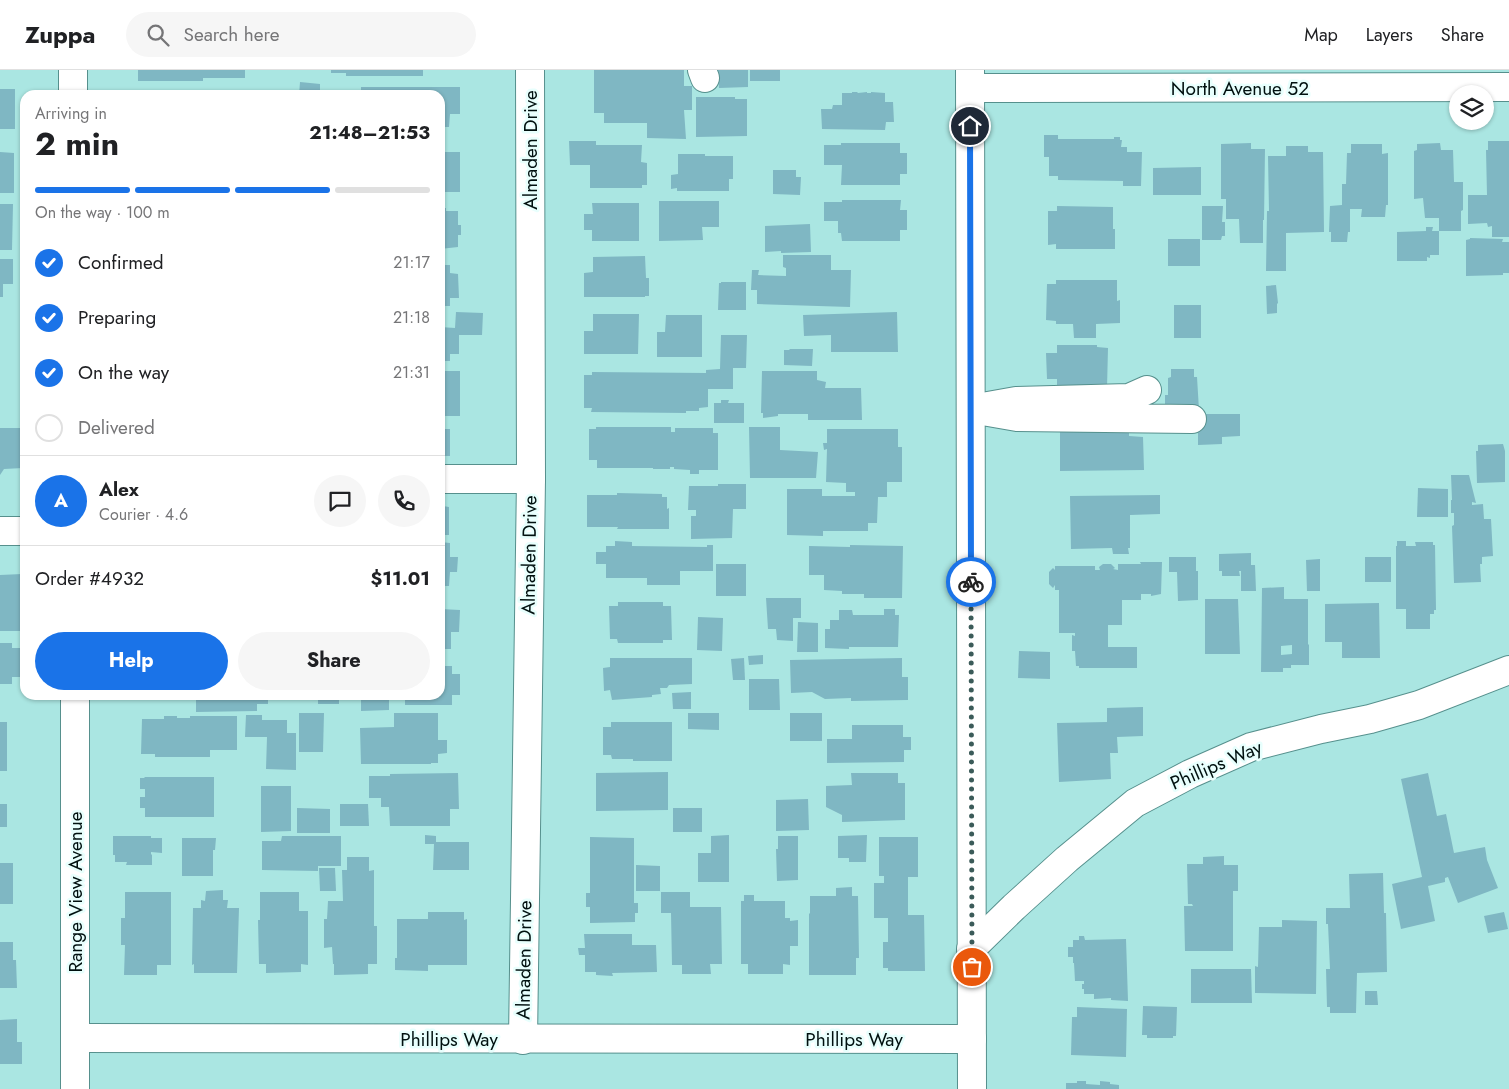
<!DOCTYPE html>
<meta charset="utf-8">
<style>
:root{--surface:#fff;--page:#f6f6f6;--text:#202124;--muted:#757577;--line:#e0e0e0;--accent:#1a73e8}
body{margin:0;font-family:Jost,sans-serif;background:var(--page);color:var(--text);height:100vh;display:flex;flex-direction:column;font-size:19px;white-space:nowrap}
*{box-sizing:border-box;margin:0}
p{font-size:16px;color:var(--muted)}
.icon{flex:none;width:28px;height:28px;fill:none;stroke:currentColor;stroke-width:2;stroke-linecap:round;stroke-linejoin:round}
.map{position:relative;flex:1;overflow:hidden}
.sheet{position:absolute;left:20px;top:20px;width:425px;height:610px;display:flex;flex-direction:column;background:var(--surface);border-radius:15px;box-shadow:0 1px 4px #0004}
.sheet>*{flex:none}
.controls{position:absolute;left:1449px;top:15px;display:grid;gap:10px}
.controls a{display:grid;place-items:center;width:45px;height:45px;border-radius:50%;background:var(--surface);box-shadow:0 1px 4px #0004;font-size:25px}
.pin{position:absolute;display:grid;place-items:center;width:42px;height:42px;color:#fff;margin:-21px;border:2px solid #fff;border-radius:50%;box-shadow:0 1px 5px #0007}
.courier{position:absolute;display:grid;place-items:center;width:50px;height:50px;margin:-25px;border:4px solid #1a73e8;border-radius:50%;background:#fff;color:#222;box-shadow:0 1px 6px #0007}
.headline em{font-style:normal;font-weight:700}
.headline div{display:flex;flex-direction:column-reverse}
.headline{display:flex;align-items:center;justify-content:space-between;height:85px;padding:0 15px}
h1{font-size:32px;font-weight:700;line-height:38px}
.bar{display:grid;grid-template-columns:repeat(4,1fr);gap:8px 5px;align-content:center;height:60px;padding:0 15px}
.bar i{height:6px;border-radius:4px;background:var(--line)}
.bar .active{background:var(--accent)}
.bar p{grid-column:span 4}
.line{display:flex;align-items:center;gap:12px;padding:0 15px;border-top:1px solid var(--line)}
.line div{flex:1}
.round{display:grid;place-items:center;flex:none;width:52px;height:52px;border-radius:26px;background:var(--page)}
ol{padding:0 15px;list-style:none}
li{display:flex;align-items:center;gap:15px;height:55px}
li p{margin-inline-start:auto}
li .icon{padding:5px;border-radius:50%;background:var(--accent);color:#fff;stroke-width:4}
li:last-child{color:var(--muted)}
li i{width:28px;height:28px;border:2px solid var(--line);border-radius:50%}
.button{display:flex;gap:10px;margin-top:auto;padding:10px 15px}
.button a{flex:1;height:58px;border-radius:30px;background:var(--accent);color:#fff;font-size:20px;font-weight:700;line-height:58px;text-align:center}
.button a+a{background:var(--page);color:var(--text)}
header{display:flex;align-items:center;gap:30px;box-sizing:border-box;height:70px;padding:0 25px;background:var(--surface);border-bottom:1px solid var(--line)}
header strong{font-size:24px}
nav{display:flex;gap:28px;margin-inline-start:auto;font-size:18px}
.search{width:350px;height:45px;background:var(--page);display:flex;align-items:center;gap:12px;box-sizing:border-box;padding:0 18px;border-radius:28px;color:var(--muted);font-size:19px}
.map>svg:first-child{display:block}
.building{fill:#7fb7c3;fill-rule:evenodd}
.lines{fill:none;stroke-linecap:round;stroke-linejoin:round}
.minor-casing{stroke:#56908d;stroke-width:30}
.minor{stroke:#fff;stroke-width:28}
.done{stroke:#3b5b59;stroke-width:5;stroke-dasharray:0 9}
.route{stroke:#1a73e8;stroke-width:6}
.labels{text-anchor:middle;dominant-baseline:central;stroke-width:5;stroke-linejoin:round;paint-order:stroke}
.street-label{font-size:19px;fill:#00100f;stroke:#e8fffd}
</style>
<header>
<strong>Zuppa</strong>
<div class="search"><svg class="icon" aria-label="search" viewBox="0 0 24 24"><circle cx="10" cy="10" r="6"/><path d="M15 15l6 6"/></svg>Search here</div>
<nav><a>Map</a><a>Layers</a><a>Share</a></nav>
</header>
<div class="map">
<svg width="1509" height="1019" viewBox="0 0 1509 1019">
<rect width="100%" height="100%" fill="#aae6e2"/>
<!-- building -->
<g class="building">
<path d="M138 0H245V8H203V11H138Z"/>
<path d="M331 0H423V6H346V3H331Z"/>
<path d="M594 0H684V16H692V40H684L686 69 647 68V53H604V43H594Z"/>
<path d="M718 0H748V17L719 18Z"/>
<rect x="750" y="0" width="30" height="11"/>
<path d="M300 12 320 14V25H299Z"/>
<path d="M361 17H460V44H450L449 57H440V25H361Z"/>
<rect x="0" y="19" width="15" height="40"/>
<path d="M852 22H857L858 23 867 22V23H871V22L885 23V32H893L894 52H886L885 60 822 59 821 39H832L833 35H842V23H852Z"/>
<path d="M696 27H735V29H747V66L696 67Z"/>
<path d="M1044 65H1058V69H1114V67H1120V70H1122L1121 77H1127V82H1142L1141 116H1123V111L1058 110V106H1049V87H1044Z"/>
<path d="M569 71H596V75H642L641 92 647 93V115H642V118H590V95H570Z"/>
<path d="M1488 71H1509V167H1492V156L1488 157 1487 153 1468 154V125H1487L1486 80H1488Z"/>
<path d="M841 73H900V83H907V104H900V115H841L842 95H824V75H841Z"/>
<path d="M1251 73V79H1265L1264 150H1263V173H1240L1239 149H1226V129H1221V74Z"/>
<path d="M1440 73 1441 80H1453L1454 112H1463V140L1461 141V161H1439V148H1425L1423 128 1414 129V81L1417 80V74Z"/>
<path d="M1351 74H1382V84L1388 83V135H1386L1385 147H1361L1362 139H1350V162H1348L1347 172H1331V162H1329L1330 136 1342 135V114H1346L1347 83H1351Z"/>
<path d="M1286 76H1308V82H1323L1324 162 1286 163V201H1266L1267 141H1269L1268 86H1286Z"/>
<path d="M0 82 14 83V123H0Z"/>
<rect x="440" y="82" width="20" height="40"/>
<path d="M678 84H705V86H733V109H729V121H677V118L671 119V105L678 104Z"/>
<path d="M1201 97V125H1153V98Z"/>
<path d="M773 100H796V107H801L800 125 773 124Z"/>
<path d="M842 130H901L900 140H907V160H900V171H842L841 163H838V151H824V132H842Z"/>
<path d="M659 131H719V157H702L703 170 659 171Z"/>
<path d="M592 133H639V171H592V160H584V144H593Z"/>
<path d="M0 134H13L12 180H0Z"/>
<path d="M1057 136 1113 137V159H1115V179H1056V174L1048 175V141H1057Z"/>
<path d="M1202 136H1223L1222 152H1225V166H1222L1221 170H1202Z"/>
<path d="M440 138H446V141H458V155H461V165H458V177L440 179Z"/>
<path d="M810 154 811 182 781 183V181L765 182V156Z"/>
<path d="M1426 157H1433L1432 161H1439V185H1430V188L1427 187V191H1397V162L1426 161Z"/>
<path d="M1470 168 1503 169 1502 172H1509V203H1503V205L1466 206V170L1470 169Z"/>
<rect x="1168" y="169" width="32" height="27"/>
<path d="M783 185H831V200H851L850 237 757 234V220H751L752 200H759L758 205 786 206V198L783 197Z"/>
<path d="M645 186 646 208H649V226H645V227H584V203L593 202V187Z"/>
<path d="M0 189H13V214H3V227H0Z"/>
<path d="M440 195H450V203L458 204 459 228H450V236H440Z"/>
<path d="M1056 210H1117V231L1120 230V253L1096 254V268H1074L1073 254H1056V251L1046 250 1047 214H1056Z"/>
<path d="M721 212H746V240H718L719 213H721Z"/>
<path d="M1276 215 1278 233 1277 234V243L1267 244 1266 216Z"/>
<rect x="1174" y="235" width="27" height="33"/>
<path d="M456 242 483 243 482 265H459V284H450V291H440V257L455 258Z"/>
<path d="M897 242 898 282H831V265L804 266 803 245Z"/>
<path d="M593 244H639L638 284H584V261H593Z"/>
<path d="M666 245H702V287H657V262H665Z"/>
<path d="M721 265H747L746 298H733V319H708V337L699 338V341H686V343L591 342 592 338H584V305H592V302L706 303V300L720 299Z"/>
<path d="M1057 275H1097V277L1108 278 1107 318 1057 317V309H1047L1046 283H1057Z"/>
<path d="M790 279H813L812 296 784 295V280H789Z"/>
<path d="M1171 299H1194V307H1197L1199 340H1165V325H1168V308L1171 307Z"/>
<rect x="440" y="301" width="20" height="45"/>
<path d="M762 301H817V310L826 312 825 318H861L862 350H808V344H778V346L763 348V343H761Z"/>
<path d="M721 330H729L728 333H744V353H714V333H721Z"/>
<path d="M1198 344H1240V366L1222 367V374L1198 375Z"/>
<path d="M596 357H671V362H675V358H713V363H718V400H699V404H690V400L674 399V397H670V399H653V398H597V390H589V359H596Z"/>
<path d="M749 357H780V380L818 382 816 408H750Z"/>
<path d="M1129 357V366L1143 367 1144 400 1060 401V358Z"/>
<path d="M0 358H20V374H23V398L4 399 0 405Z"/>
<path d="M440 359H450V386H443V402H440Z"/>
<path d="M827 359H898V377H902V412H887V427H878L877 453H868V461H823V466L787 465V419H822V426H855V422H846V413L826 412 827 379 824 380 823 373H827Z"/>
<path d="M1503 374 1505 381V412L1477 413 1476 381H1478V375Z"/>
<path d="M1451 405H1469L1476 433 1472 432V435L1483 434 1484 449H1491L1493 486 1482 487V494H1480L1481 512 1454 513 1452 456 1454 455V443H1451V430H1452Z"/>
<path d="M718 414H746V439H733L732 468 691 469V446H696V440H688L689 416H718Z"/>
<path d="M1418 418 1448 419V447H1417Z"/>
<path d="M440 422H444L443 436 449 437V465H440Z"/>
<path d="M617 423 662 424V427H667V439L669 438V459H617L618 457H587V425H617Z"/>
<path d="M1160 425V444L1130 445V478H1128L1129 484H1113L1112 478 1071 479 1070 426Z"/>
<path d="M615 471 632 472V476L707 477V475H713V501H680V515H647V508H606V494H596V482H606V476H615Z"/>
<path d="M1397 471H1406V476H1416L1415 472H1433V475H1435L1436 540H1434V544H1430V559H1406V539H1396V476H1397Z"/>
<path d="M440 472 450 473V487H458L457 502H450L449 516H440Z"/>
<path d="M850 475 903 476 902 528H864V524H842V521L824 520V505H809V476L850 477Z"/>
<path d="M1251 483V495H1255L1256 521H1241V501H1239L1240 506H1222V501H1219V484Z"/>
<path d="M1169 487H1196V501H1198V530L1178 531 1177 502H1169Z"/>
<rect x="1365" y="487" width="26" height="25"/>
<path d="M1320 489V521H1307L1306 490Z"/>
<path d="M1140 492H1162L1161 524 1151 526V524H1141V530H1122V555H1108V577H1137V598H1079V596H1076L1075 581H1072V565L1075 566V563H1059V520H1055V515L1053 518 1049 514V502L1053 498 1055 500V496H1095V500H1100L1099 497 1103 494H1111L1115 498 1113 499 1118 500V494H1141Z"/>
<rect x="716" y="494" width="30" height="32"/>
<path d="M22 504V538H25V554H22V561H0V505Z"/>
<path d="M1284 517V529H1308V574L1309 575V595H1291V598H1283V602H1261L1262 518ZM1292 575V584L1281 585V576Z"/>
<path d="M766 528H801V548H793V571L777 570 776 559H768Z"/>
<path d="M1205 529H1238L1240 584H1205Z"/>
<path d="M618 532H663V536H671L672 570H663V573H618L617 569H610L609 536H618Z"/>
<path d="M1379 533 1380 588H1342V572H1325V534Z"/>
<path d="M440 539 460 540 459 562H451V579H440Z"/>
<path d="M884 539H895V545H899L898 577H849V579L825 578V559H830V550H839V540H852L853 545H884Z"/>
<path d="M698 547 723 548 722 581 697 580Z"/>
<path d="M798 552 818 553V582H797Z"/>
<path d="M0 573H12V578H20V607H12V614H0Z"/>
<path d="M1019 581 1050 582V609L1018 608Z"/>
<path d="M763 585V594L749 595 748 586Z"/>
<path d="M610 588H692V614L669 615 667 618H660L661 624 652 625V627L612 630 610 620 604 621 603 598 610 597Z"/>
<path d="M744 588 745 610H733L731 589Z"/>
<path d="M902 588V607H908V630L851 631V628L825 629 812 622 791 623 790 590Z"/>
<path d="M440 596H452V604H460V625H452V635H405V625H440Z"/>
<path d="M749 609H779L780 640H749Z"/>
<path d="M691 622V639H673L672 623Z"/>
<path d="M140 625H187V630L140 629Z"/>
<path d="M196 625H268V634H257V641L196 642Z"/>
<path d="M281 625H296V629L281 628Z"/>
<rect x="318" y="625" width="21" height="9"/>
<path d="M361 625H389V640L361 641Z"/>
<path d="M1143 637V666L1117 667 1118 683H1110L1111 709 1059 712 1057 653 1107 652V638Z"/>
<path d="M299 643H324L323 682H299Z"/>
<path d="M394 643H438V670H447V683L438 684V693H431V694H361L360 658 394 657Z"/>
<path d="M688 643H719V660L688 659Z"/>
<rect x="790" y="643" width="32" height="28"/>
<path d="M246 645H262V650H287V663H296V700L266 699 267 667H245Z"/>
<path d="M164 646H177V648H190V646H237V680H210V687H155V684H141L142 649H164Z"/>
<rect x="0" y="652" width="7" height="49"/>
<path d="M611 652H672V691H633V689H612L611 685H603V657H611Z"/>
<path d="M852 655H903V667H911V680H904V692L827 693V669H852Z"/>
<path d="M668 702V740L596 741V703Z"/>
<path d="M458 703 459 739H450V756H390L389 737H381V728H369V706H390V704Z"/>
<path d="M851 703H898V713H905V750L842 752V745L826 737V716L852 715Z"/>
<path d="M1428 703 1437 746 1446 744 1454 783 1485 777 1487 790 1498 818 1458 833 1448 807 1445 808V812L1428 816 1435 851 1401 859 1392 814 1422 807 1401 709Z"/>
<path d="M144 707H214V747H145V738H140V727H145V719H140V708H145Z"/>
<path d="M261 716H291V761L261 762Z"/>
<path d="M808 729 809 760 776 761V730Z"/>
<rect x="0" y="734" width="7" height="23"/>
<path d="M340 734H368L369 756H340Z"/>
<path d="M297 738 330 739V763H297Z"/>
<rect x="673" y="738" width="29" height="24"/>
<path d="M425 765 436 766V772H469V800H433L434 774H425Z"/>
<path d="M729 765V812H698V783H711V766Z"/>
<path d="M867 765 866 792H849V788H838V766Z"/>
<path d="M113 766H151V768H162V783L151 782V785L152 784V795H126L127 792H115V785H113Z"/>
<path d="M282 766H341V796H318V801L262 800V771H281Z"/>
<path d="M778 766H798V810L777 811 776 779H778Z"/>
<path d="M590 767 634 768V833H638V843H635V852L590 853V837H586V823H590Z"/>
<path d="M879 767H918V807H908V845H924L925 901H888V898H883V872H888V848H874V813H884V806H879Z"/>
<path d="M182 768H216L215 780H213V806H182Z"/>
<path d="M1224 786V795H1238V821H1233V881H1185L1184 836H1193L1192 834H1188L1187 794H1203V787Z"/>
<path d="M347 787H369V801L374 800V856H377V894H368V904L334 905V894H333L332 877 324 878V849H327L328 831H343L342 800H347Z"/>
<rect x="0" y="793" width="13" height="41"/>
<path d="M636 795 660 796V821H636Z"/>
<path d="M319 798H335L336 821H320Z"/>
<path d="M1383 803 1384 843H1386L1387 902 1357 903 1356 943H1330V937H1327L1326 899H1330L1328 854H1326V838H1350L1349 804Z"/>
<path d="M852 817V826H858L859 888H856V905H809V843L810 844V826H836V818Z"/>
<path d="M223 820V830H228L227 838H239L237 903H194V894L192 895 193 838H201V830L205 831 206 821Z"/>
<path d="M125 822H171V895H157V905H124L125 875H121V848H125Z"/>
<path d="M260 822H299V841H308V895L301 894V902L266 903V894H259L258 850H260Z"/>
<path d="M661 822H690V837H721L722 894H710L711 904H682V895H672L671 843H661Z"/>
<path d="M744 825H754V831H785V848H790V851L798 850V876H790V895L783 894V904H748V894H741V831H744Z"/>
<path d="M428 842H464V850L467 849V895H428V901L395 900V888H397V849H428Z"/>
<path d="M1504 842 1508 859 1488 863 1484 846Z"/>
<path d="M1282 850 1317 851 1316 924 1255 923V896L1258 897 1259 857H1282Z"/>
<path d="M584 864H632V875H656L657 902 612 903 613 906 596 905V902H585V885H579L578 878H585Z"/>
<path d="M1079 866H1084L1085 870 1126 869 1128 931 1111 930V928L1094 929V924H1084V919H1082V914H1084V911H1075L1074 893H1073V887H1068V877H1073V870H1079Z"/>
<path d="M0 872H13V890H16L17 918H0Z"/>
<path d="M1191 899H1251L1252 933H1191Z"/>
<path d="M1365 921H1377L1378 935H1365Z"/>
<path d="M1143 936 1177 937 1176 966H1173V968H1147V965H1142Z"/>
<path d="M1077 937 1127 939 1126 987 1071 985 1072 947H1077Z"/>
<path d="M17 949V972H22V994H0V950Z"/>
<path d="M1077 1011H1086V1014L1100 1015V1011L1110 1012V1014L1119 1015V1019H1066V1013H1077Z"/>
</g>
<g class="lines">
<!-- minor casing -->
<g class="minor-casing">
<g id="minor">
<path d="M73 0V25"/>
<path d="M702 0 705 8"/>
<path d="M970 0 972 1019"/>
<path d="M970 18 1509 17"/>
<path d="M1147 320 1129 328 1016 331 971 339 1017 347 1192 349"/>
<path d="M440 409H531"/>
<path d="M0 461H25"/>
<path d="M75 625V1019"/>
<path d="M971 879 1014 837 1067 789 1135 733 1190 704 1251 677 1321 659 1370 649 1419 635 1509 600"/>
<path d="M76 968 972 969"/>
<path d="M523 970 531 409 530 0"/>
</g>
</g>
<!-- minor -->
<use href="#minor" class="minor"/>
</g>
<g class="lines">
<!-- done -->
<path class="done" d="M971 512 972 897"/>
<!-- route -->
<path class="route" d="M970 56 971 512"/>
</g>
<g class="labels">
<!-- street labels -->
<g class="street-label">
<text x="1240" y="18">North Avenue 52</text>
<text transform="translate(530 80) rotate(-90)">Almaden Drive</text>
<text transform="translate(529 485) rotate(-89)">Almaden Drive</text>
<text transform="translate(1216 695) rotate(-23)">Phillips Way</text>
<text transform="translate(75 822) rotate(-90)">Range View Avenue</text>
<text transform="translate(524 890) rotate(-89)">Almaden Drive</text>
<text x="449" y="969">Phillips Way</text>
<text x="854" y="969">Phillips Way</text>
</g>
</g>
</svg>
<div class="controls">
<a><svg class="icon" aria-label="layers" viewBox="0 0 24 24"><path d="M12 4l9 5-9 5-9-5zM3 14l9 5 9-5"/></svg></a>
</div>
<div class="pin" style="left:972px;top:897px;background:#ea580c"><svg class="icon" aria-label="bag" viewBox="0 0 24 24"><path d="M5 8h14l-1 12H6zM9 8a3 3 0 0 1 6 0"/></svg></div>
<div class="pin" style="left:970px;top:56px;background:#1f2937"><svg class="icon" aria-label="home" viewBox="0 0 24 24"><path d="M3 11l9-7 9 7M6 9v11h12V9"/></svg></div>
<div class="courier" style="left:971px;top:512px"><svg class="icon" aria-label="bike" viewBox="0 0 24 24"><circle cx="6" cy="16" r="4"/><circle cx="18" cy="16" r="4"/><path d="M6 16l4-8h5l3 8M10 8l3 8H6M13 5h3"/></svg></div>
<section class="sheet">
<div class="headline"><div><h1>2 min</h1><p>Arriving in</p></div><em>21:48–21:53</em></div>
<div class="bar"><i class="active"></i><i class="active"></i><i class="active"></i><i></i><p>On the way · 100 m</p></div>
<ol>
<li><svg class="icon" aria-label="check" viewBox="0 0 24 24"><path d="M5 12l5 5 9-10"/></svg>Confirmed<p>21:17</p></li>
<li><svg class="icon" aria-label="check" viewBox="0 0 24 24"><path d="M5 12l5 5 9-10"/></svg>Preparing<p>21:18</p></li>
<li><svg class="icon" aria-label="check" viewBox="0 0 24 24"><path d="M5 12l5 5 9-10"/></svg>On the way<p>21:31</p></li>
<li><i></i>Delivered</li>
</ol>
<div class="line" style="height:90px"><b class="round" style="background:var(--accent);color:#fff">A</b><div><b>Alex</b><p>Courier · 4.6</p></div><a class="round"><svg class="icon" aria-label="chat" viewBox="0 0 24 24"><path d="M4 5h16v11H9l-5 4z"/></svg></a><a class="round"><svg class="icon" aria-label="phone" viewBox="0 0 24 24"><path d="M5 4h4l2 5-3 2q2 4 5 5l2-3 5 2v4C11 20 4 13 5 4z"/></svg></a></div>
<div class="line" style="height:65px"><div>Order #4932</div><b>$11.01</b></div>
<div class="button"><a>Help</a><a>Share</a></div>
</section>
</div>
